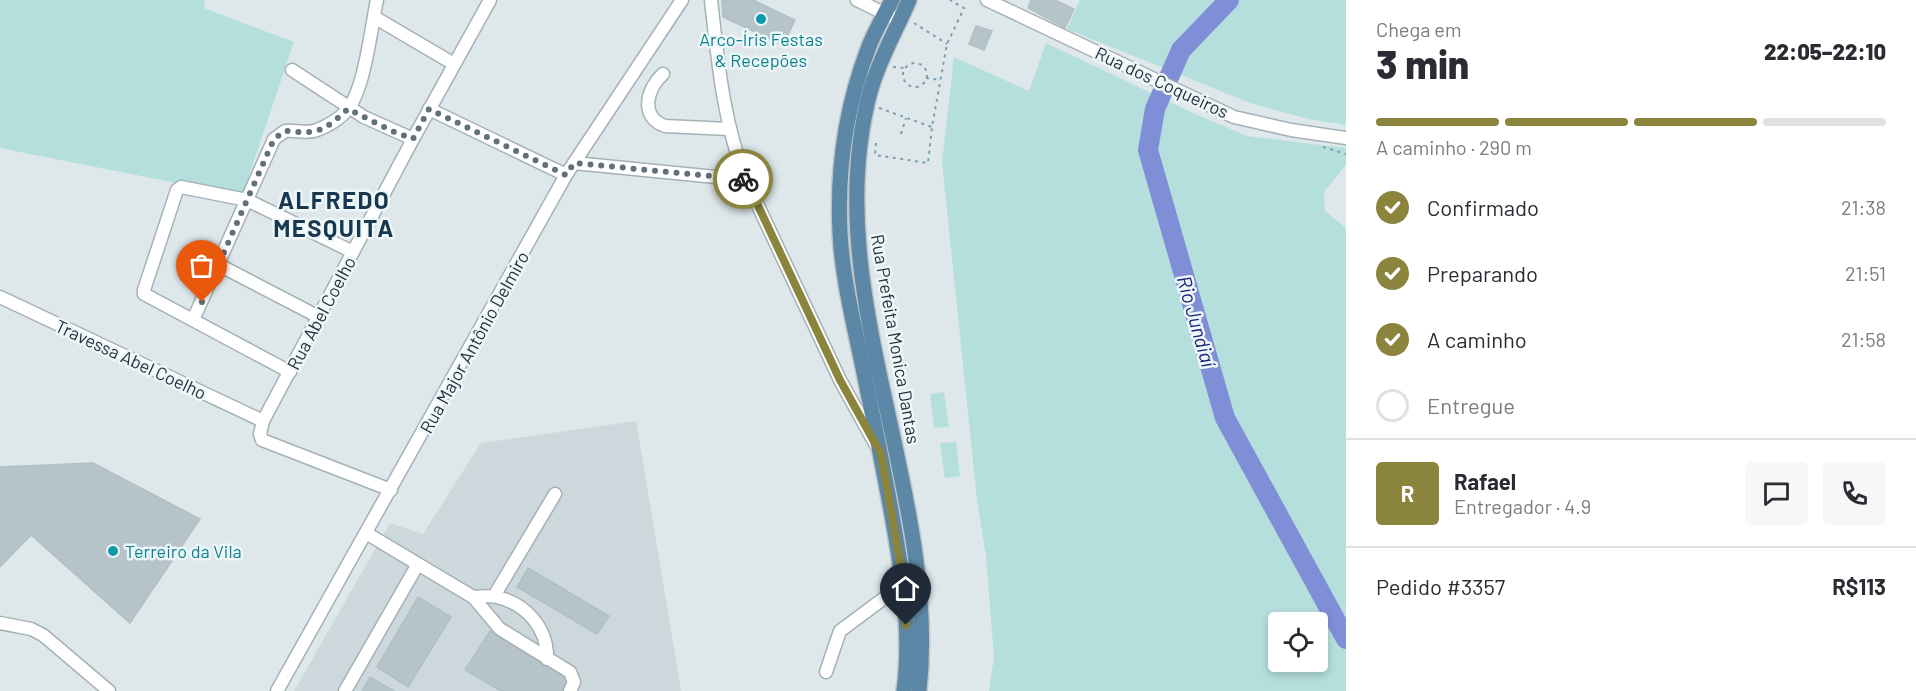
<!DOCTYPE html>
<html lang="pt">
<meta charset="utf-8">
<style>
:root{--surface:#fff;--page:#f7f7f7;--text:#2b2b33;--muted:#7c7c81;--line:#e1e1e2;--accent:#8a843c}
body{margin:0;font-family:Barlow,sans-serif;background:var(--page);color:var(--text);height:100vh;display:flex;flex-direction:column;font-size:22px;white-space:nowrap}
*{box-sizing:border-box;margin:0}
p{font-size:20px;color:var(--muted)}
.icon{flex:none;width:33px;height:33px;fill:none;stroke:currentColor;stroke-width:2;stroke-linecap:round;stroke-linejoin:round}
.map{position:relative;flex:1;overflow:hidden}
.drawer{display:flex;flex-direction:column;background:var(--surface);width:570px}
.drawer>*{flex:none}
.controls{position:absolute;left:1268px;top:612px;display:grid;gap:12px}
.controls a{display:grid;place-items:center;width:60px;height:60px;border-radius:6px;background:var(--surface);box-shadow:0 3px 9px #0003;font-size:30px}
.pin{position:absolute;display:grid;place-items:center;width:51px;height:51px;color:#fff;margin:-62px -26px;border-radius:50% 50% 50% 0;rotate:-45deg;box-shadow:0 0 6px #0007}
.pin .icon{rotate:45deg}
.courier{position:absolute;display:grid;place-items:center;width:60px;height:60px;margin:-30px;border:4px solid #8a843c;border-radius:50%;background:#fff;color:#222;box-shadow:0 2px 8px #0007}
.head em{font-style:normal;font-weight:800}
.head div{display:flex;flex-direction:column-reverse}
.head{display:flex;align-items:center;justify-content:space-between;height:102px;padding:0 30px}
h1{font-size:39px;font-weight:800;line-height:45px}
.bar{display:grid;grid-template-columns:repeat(4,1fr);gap:9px 6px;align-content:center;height:72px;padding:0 30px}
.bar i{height:8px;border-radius:4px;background:var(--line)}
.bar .selected{background:var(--accent)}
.bar p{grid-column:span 4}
.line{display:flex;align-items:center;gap:15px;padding:0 30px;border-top:2px solid var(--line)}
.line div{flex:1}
.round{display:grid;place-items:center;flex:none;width:63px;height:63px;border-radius:6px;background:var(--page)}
ol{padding:0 30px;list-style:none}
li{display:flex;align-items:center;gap:18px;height:66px}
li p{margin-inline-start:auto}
li .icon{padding:6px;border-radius:50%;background:var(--accent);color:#fff;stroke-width:4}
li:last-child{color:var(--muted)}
li i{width:33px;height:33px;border:3px solid var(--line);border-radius:50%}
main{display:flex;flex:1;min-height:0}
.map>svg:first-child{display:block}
.built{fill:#ccd8db}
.green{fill:#b4dfdd;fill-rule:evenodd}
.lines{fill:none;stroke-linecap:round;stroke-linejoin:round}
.river{stroke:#7f8ed7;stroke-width:20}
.building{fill:#b6c4c9;stroke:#b0c0c5;stroke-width:1.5}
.minor-casing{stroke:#a4b1b6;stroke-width:15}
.major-casing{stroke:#c0c5c8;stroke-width:18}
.path{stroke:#7b9eb2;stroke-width:2;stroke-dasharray:3 4.5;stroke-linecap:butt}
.minor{stroke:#fff;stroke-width:12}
.major{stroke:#5d87a6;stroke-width:15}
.done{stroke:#617079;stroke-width:6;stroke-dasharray:0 10.8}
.route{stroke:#8a843c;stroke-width:8}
.culture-dot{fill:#0f9aa8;stroke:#eef6f8;stroke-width:2}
.labels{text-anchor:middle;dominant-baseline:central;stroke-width:5;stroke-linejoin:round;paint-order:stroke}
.culture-label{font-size:18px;fill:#0d838f;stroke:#eef6f8}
.street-label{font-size:18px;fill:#1e303c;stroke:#eef6f8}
.water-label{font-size:20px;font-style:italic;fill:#12237e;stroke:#eef6f8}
.district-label{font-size:24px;font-weight:bold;letter-spacing:1.5px;fill:#183850;stroke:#eef6f8}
</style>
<main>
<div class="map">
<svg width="1346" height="691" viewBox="0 0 1346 691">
<rect width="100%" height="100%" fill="#dee8eb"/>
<!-- built -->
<path class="built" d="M636 421 681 691H294L390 523 423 534 481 443Z"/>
<!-- green -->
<g class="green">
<path d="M0 0H205L204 8 294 42 242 196 0 148Z"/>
<path d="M1080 0H1346V125L1308 119 1250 103 1067 29Z"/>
<path d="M1046 43 1193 113 1247 136 1346 148V165L1324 192 1325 211 1346 228V691H989L994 657 986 556 977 500 942 162 954 57 1029 91ZM1278 622H1317V662H1278Z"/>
<path d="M944 392 949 427 934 428 930 394Z"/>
<path d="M956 442 960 476 945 478 940 443Z"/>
</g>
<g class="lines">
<!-- river -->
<path class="river" d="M1229 0 1181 50 1155 109 1148 150 1225 418 1346 639"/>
</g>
<!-- building -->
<g class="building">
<path d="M722 0H753L795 20 783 45 723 17Z"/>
<path d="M1031 0H1055L1074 9 1065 28 1028 8Z"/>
<path d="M976 26 992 31 984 50 969 44Z"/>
<path d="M93 463 200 519 130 623 31 535 0 567V467Z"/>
<path d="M528 568 609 616 597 634 517 587Z"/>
<path d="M418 597 451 617 408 687 377 667Z"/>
<path d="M490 631 571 678 563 691H501L465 670Z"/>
<path d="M370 677 394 691H362Z"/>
</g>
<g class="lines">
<!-- minor casing -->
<g class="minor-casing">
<g id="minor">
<path d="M711 0C718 62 723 121 746 180L840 380 876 445"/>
<path d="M857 0 900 21"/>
<path d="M987 0 1234 117 1291 130 1346 138"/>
<path d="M374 17 454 64"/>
<path d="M292 70 364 117 413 139"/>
<path d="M663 74C647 88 639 117 665 126L729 129"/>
<path d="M429 109 566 175"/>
<path d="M574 163 746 180"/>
<path d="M219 265 319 317"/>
<path d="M0 297 263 421"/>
<path d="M193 320 274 139 285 131C295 130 307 134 317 130 328 126 341 118 348 109 365 87 371 28 377 0"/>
<path d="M290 372 144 294V290L177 190 181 187 247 200 353 252"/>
<path d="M391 490 262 440 260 434 263 421 413 139 490 0"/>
<path d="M366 533 473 597 500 629 570 672 574 682 570 691"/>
<path d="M494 596 555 494"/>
<path d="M473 597C480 597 489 595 497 597 526 604 548 628 547 659"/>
<path d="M0 623 31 629 43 635 109 691"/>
<path d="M826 672 840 631 903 584"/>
<path d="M277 691 566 175 682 0"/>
<path d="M345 691 418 564"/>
</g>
</g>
<!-- major casing -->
<g class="major-casing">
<g id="major">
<path d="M892 0C884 16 874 32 868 49 846 107 837 171 840 232 842 276 853 320 862 363 872 412 882 461 891 510 902 570 912 630 904 691"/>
<path d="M909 0C896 31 879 59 870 92 817 291 941 490 919 691"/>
</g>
</g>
<!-- path -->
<g class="path">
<path d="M914 23 947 44"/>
<circle cx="915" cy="75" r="12"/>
<path d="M893 67 905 68"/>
<path d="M926 78 941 80"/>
<path d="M879 108 932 127"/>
<path d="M901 134 906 118"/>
<path d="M876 143 875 155 928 163 932 127 947 44 964 8 950 0"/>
<path d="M1323 147 1346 154"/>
</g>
<!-- minor -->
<use href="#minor" class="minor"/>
<!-- major -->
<use href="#major" class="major"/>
</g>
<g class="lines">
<!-- done -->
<path class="done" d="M202 302 274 139 285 131C293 131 301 133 310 132 325 131 338 118 348 109L392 131 413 139 429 109 566 175 574 163 743 179"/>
<!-- route -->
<path class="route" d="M743 179 746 180 840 380 881 454 902 573 906 625"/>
</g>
<!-- markers -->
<g class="culture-dot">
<circle cx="761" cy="19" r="6"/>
<circle cx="113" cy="551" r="6"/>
</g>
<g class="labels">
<!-- culture labels -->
<g class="culture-label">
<text x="761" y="39">Arco-Íris Festas<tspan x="761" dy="21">&amp; Recepões</tspan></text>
<text x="125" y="551" text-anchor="start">Terreiro da Vila</text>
</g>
<!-- street labels -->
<g class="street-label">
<text transform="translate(1162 82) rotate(25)">Rua dos Coqueiros</text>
<text transform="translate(321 313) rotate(-62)">Rua Abel Coelho</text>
<text transform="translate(896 339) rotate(80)">Rua Prefeita Monica Dantas</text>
<text transform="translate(474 342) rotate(-61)">Rua Major Antônio Delmiro</text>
<text transform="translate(131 359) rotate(25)">Travessa Abel Coelho</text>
</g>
<!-- water labels -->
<g class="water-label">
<text transform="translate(1197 321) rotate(74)">Rio Jundiaí</text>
</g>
<!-- district labels -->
<g class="district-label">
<text x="334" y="199">ALFREDO<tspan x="334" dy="28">MESQUITA</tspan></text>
</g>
</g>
</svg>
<div class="controls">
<a><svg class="icon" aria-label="locate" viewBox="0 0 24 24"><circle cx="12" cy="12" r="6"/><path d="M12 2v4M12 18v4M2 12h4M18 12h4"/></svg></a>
</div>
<div class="pin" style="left:202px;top:302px;background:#ea580c"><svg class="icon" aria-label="bag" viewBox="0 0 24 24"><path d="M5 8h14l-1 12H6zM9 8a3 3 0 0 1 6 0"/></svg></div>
<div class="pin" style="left:906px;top:625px;background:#1f2937"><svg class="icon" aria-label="home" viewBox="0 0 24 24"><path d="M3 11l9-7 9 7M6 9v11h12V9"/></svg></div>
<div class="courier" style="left:743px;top:179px"><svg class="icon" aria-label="bike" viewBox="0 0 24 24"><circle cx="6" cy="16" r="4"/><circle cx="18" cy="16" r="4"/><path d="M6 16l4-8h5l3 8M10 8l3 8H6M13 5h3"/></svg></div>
</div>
<section class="drawer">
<div class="head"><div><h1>3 min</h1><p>Chega em</p></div><em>22:05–22:10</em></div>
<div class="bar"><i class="selected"></i><i class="selected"></i><i class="selected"></i><i></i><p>A caminho · 290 m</p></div>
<ol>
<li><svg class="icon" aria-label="check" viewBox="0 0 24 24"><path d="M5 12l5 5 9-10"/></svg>Confirmado<p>21:38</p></li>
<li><svg class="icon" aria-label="check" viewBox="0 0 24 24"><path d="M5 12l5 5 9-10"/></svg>Preparando<p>21:51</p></li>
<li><svg class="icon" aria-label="check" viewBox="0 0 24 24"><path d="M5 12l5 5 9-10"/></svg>A caminho<p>21:58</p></li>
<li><i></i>Entregue</li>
</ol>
<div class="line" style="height:108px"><b class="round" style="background:var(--accent);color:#fff">R</b><div><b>Rafael</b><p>Entregador · 4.9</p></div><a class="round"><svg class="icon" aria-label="chat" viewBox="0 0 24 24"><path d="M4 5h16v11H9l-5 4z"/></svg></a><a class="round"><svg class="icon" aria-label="phone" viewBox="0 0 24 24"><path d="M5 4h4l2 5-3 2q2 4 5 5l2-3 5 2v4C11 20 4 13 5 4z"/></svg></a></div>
<div class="line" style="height:78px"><div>Pedido #3357</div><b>R$113</b></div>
</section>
</main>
